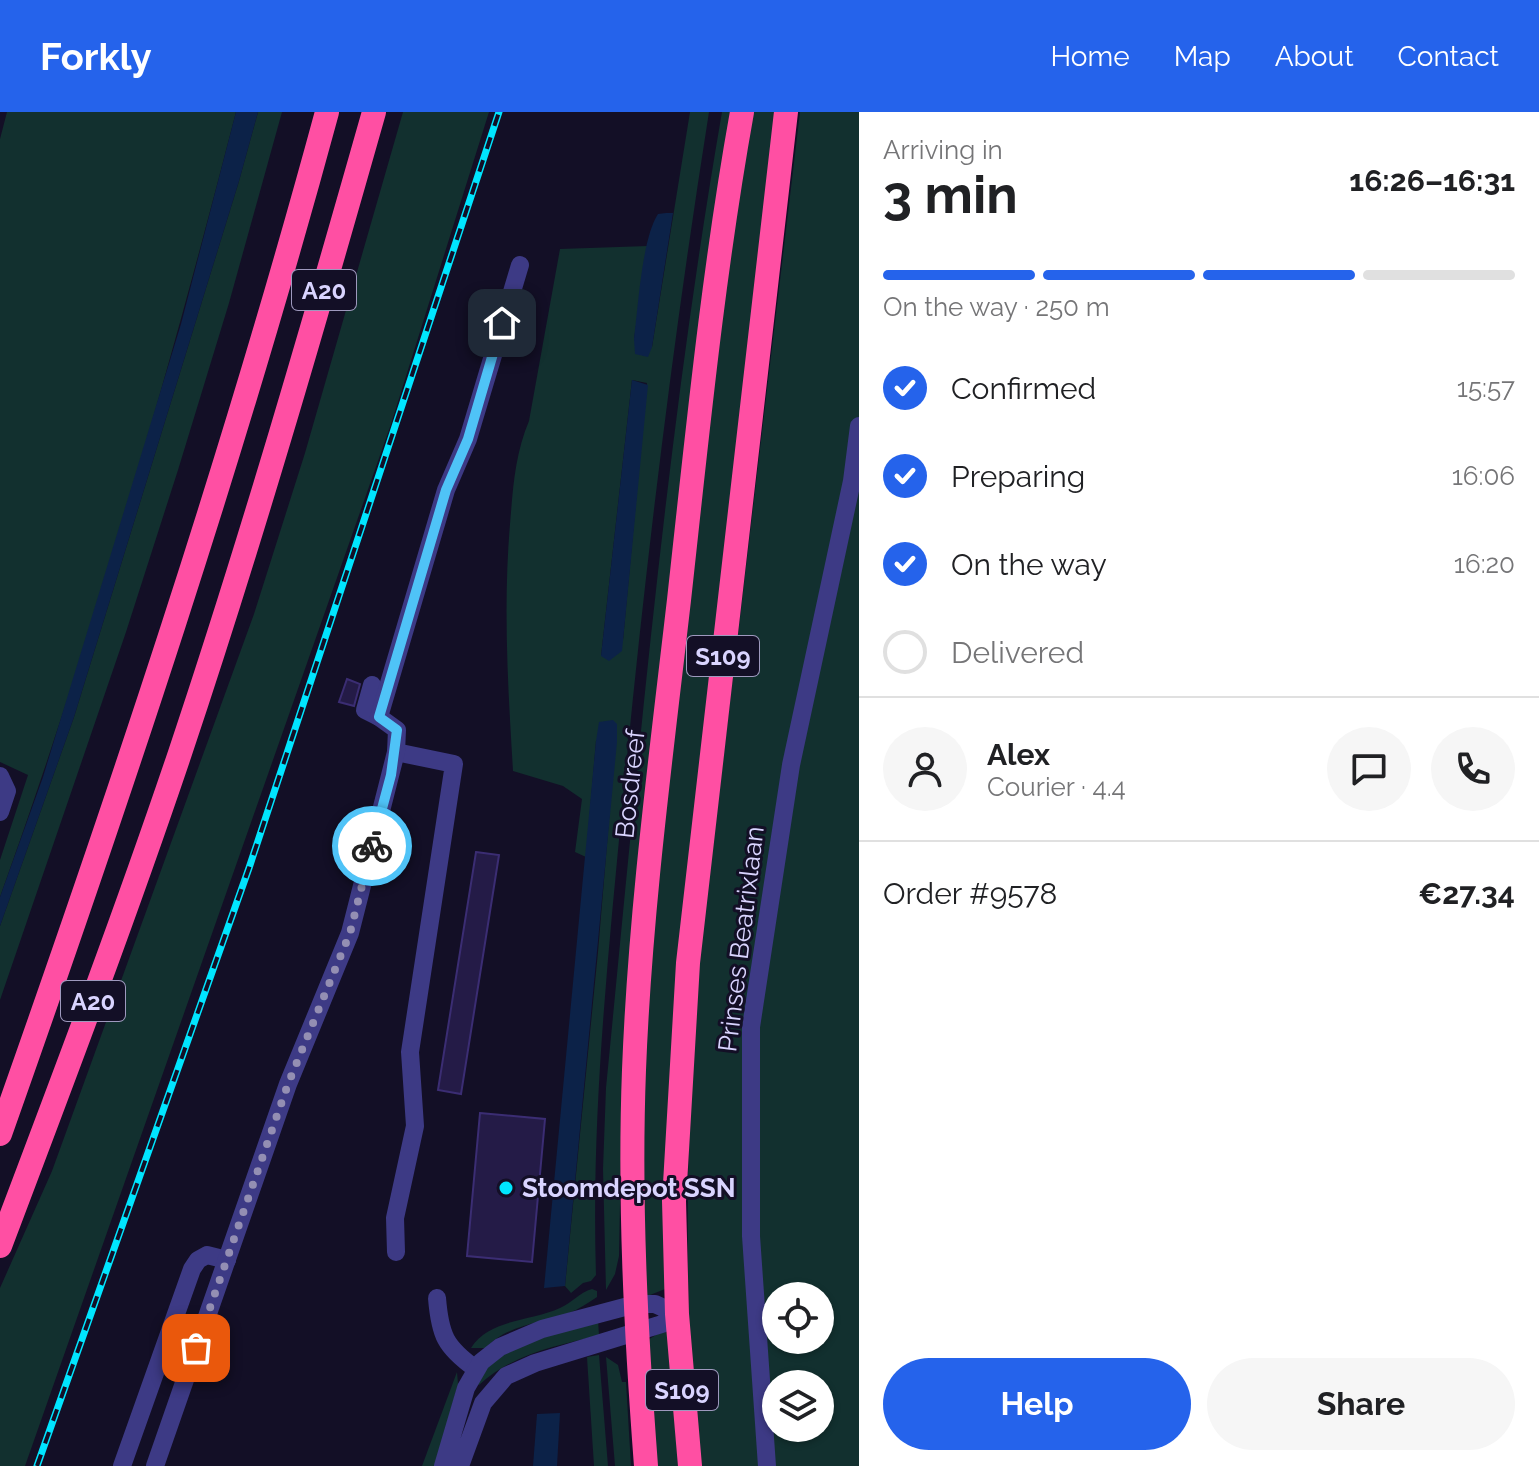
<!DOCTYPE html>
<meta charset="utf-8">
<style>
:root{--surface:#fff;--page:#f6f6f6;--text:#202124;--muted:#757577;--line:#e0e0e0;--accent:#2563eb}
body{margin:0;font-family:Raleway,sans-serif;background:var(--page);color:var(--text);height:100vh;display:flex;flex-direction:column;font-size:30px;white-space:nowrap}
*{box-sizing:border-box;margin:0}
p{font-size:26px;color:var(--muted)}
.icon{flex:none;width:44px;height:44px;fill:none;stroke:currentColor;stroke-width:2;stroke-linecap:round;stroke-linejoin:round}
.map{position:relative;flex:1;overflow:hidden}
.sheet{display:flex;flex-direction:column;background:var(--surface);width:680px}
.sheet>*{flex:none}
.buttons{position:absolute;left:762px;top:1170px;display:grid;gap:16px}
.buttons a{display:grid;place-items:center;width:72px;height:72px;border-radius:50%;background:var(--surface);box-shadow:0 2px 6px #0004;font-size:40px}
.pin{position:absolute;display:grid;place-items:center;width:68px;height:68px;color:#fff;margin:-34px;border-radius:16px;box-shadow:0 4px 12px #0006}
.courier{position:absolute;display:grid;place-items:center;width:80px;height:80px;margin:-40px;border:6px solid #4fc3f7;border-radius:50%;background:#fff;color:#222;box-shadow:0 2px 10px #0007}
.head em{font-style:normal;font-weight:700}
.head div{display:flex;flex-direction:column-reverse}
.head{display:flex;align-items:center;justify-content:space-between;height:136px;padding:0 24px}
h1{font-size:52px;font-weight:700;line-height:60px}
.bar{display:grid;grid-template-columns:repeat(4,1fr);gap:12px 8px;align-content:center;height:96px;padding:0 24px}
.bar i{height:10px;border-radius:6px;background:var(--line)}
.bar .current{background:var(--accent)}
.bar p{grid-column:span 4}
.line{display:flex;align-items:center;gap:20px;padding:0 24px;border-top:2px solid var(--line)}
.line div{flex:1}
.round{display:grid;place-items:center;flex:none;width:84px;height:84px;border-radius:42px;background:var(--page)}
ol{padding:0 24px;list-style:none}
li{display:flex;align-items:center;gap:24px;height:88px}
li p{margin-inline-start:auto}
li .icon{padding:8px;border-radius:50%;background:var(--accent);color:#fff;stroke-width:4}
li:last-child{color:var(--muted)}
li i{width:44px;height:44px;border:4px solid var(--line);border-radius:50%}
.cta{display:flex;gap:16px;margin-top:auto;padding:16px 24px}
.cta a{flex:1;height:92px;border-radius:48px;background:var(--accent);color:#fff;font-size:32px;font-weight:700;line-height:92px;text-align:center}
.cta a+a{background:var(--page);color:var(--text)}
header{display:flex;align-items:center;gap:48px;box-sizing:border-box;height:112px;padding:0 40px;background:var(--accent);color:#fff}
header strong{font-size:38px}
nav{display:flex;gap:44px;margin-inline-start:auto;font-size:28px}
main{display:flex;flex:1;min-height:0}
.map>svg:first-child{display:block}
.green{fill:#12302f;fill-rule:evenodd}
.water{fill:#0c2248}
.building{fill:#241b47;stroke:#3b2d73;stroke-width:2}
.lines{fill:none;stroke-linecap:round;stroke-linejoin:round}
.minor{stroke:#3d3a85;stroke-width:18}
.highway{stroke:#ff4fa3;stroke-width:24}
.rail-casing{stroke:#00e5ff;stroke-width:7}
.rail{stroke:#130f26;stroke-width:4;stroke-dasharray:12;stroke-linecap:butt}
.done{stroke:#948fb3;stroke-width:8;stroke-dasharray:0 14.4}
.route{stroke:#4fc3f7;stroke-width:10}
.poi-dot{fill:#00e5ff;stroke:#130f26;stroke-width:3}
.labels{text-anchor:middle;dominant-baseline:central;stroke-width:6;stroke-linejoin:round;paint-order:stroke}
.shield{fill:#130f26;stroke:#9e99be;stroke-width:2}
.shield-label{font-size:24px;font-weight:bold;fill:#d9d4ff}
.street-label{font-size:26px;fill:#d9d4ff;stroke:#130f26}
.poi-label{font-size:26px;font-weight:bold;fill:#d9d4ff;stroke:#130f26;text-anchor:start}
</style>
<header>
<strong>Forkly</strong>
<nav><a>Home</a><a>Map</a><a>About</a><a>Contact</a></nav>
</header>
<main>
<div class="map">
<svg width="859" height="1354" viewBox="0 0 859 1354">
<rect width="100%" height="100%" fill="#130f26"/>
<!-- green -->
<g class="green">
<path d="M7 0H236C168 264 92 528 0 785V748L28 663 0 650V27Z"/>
<path d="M258 0H282L229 191 178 358 126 520 0 888V814L74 605 239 69Z"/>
<path d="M403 0H489L391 312 25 1354H0V1176L52 1059 254 502 305 341Z"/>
<path d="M690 0H709C673 227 645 456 623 686 608 845 591 1003 596 1163L591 1169 583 1171 571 1181 565 1174 598 840 617 612 596 629 586 745 575 740 582 687 563 674 513 659C508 576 503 495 510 412 513 376 515 342 529 309L560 137 648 134 634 227 652 235ZM632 268 647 271 623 528 601 544Z"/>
<path d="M722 0H732L622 986 619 1144 615 1162 606 1178 603 1057 606 976C638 650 666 323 722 0Z"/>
<path d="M750 0H778L665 1177 640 1187 639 1019 655 798 717 219Z"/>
<path d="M800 0H859V1354H696C685 1194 685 1035 696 876ZM776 1184H820V1228H776ZM776 1272H820V1316H776Z"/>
<path d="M592 1177 597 1179V1185C588 1191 579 1197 569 1201 543 1211 505 1213 486 1236H471C489 1207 532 1209 560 1196 572 1191 580 1180 592 1177Z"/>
<path d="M598 1208 599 1223C554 1235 514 1241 479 1273L474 1270 480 1262 516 1232Z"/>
<path d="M668 1220 678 1354H649L640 1233 659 1221Z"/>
<path d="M599 1243 608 1354H594L587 1245Z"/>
<path d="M606 1245 618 1253 622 1270H626L631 1354H615Z"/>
<path d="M457 1260 458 1272 435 1354H422Z"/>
</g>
<!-- water -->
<g class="water">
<path d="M236 0H258L239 69 74 605 0 814V785L43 665 181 212Z"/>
<path d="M666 101H673L652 235 648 245 635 242 634 227C638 196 642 126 658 102Z"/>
<path d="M632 268 648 273 622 539 609 549 601 544Z"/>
<path d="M613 608 617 612V630L565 1174 544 1176 596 629 599 610Z"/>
<path d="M560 1301 557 1354H533L537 1302Z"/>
</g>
<!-- building -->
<g class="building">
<path d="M347 567 360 572 354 594 339 590Z"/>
<path d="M476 740 499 743 461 982 438 978Z"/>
<path d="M480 1001 545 1007 532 1150 467 1144Z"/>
</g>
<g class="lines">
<!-- minor -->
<g class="minor">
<path d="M372 573 365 598 379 605"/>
<path d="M396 640 454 652 410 940 415 1014 395 1106 396 1140"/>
<path d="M0 664 7 679 0 700"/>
<path d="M437 1186C440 1223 445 1235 476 1257"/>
<path d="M122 1354 192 1157 198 1148 207 1143 227 1148"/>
<path d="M155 1354 288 972 350 821 396 640 397 618 379 605 446 378 468 327 520 153"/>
<path d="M443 1354 466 1276 481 1250 500 1235 542 1217 636 1192H655L677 1202 662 1212 535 1251 506 1264 483 1291 460 1354"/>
<path d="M767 1354 751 1124V915L791 653 852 369 859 314"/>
</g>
<!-- highway -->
<g class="highway">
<path d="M0 1022C120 683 233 347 327 0"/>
<path d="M0 1134C62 970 124 807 180 641 251 429 313 215 374 0"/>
<path d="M646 1354C636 1222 629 1090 634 958 640 801 661 644 679 488 697 325 713 161 742 0"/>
<path d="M690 1354 677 1202 674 1089 688 851 786 0"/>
</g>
<!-- rail casing -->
<g class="rail-casing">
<path id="rail" d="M37 1354 249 756 499 0"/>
</g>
<!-- rail -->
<use href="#rail" class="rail"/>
</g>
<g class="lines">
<!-- done -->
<path class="done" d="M196 1236 288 972 350 821 372 734"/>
<!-- route -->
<path class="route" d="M372 734 391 663 397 618 379 605 446 378 468 327 502 211"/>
</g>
<!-- markers -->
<circle class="poi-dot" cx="506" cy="1076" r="8"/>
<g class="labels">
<!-- shield labels -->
<g class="shield">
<rect x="292" y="158" width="64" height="40" rx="6"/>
<rect x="687" y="524" width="72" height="40" rx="6"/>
<rect x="61" y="869" width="64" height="40" rx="6"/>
<rect x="646" y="1258" width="72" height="40" rx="6"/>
</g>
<g class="shield-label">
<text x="324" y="178">A20</text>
<text x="723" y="544">S109</text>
<text x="93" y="889">A20</text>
<text x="682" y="1278">S109</text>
</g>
<!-- street labels -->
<g class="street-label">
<text transform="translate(630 672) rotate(-84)">Bosdreef</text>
<text transform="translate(741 827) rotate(-83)">Prinses Beatrixlaan</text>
</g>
<!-- poi labels -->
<g class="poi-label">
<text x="522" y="1076">Stoomdepot SSN</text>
</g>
</g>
</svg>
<div class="buttons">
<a><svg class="icon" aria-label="locate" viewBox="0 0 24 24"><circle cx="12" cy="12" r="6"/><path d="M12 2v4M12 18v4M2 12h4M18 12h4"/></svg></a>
<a><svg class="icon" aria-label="layers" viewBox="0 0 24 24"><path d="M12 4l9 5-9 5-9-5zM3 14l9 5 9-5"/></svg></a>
</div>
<div class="pin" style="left:196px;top:1236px;background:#ea580c"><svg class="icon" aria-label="bag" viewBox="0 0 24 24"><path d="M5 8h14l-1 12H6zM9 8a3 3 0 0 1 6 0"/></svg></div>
<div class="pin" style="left:502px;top:211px;background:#1f2937"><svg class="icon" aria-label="home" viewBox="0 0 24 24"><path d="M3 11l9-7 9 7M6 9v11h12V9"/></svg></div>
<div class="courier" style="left:372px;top:734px"><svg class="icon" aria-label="bike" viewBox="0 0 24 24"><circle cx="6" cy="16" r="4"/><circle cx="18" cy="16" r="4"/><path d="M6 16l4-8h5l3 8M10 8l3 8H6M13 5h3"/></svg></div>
</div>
<section class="sheet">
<div class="head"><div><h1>3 min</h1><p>Arriving in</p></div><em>16:26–16:31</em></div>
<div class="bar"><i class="current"></i><i class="current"></i><i class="current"></i><i></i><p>On the way · 250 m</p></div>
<ol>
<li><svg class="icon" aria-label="check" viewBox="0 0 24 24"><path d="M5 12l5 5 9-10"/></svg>Confirmed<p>15:57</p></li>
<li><svg class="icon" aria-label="check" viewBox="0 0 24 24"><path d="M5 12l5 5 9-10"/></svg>Preparing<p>16:06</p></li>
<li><svg class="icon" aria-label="check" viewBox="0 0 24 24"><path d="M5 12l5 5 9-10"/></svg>On the way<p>16:20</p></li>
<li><i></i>Delivered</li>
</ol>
<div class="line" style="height:144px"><a class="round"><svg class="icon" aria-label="person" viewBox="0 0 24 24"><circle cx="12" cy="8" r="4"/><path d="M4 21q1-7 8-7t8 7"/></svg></a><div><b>Alex</b><p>Courier · 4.4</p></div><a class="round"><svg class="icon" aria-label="chat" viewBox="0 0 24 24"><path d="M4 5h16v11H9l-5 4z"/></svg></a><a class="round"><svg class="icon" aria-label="phone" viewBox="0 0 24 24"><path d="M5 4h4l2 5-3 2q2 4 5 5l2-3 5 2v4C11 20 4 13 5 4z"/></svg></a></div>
<div class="line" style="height:104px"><div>Order #9578</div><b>€27.34</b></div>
<div class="cta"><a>Help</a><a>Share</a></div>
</section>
</main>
